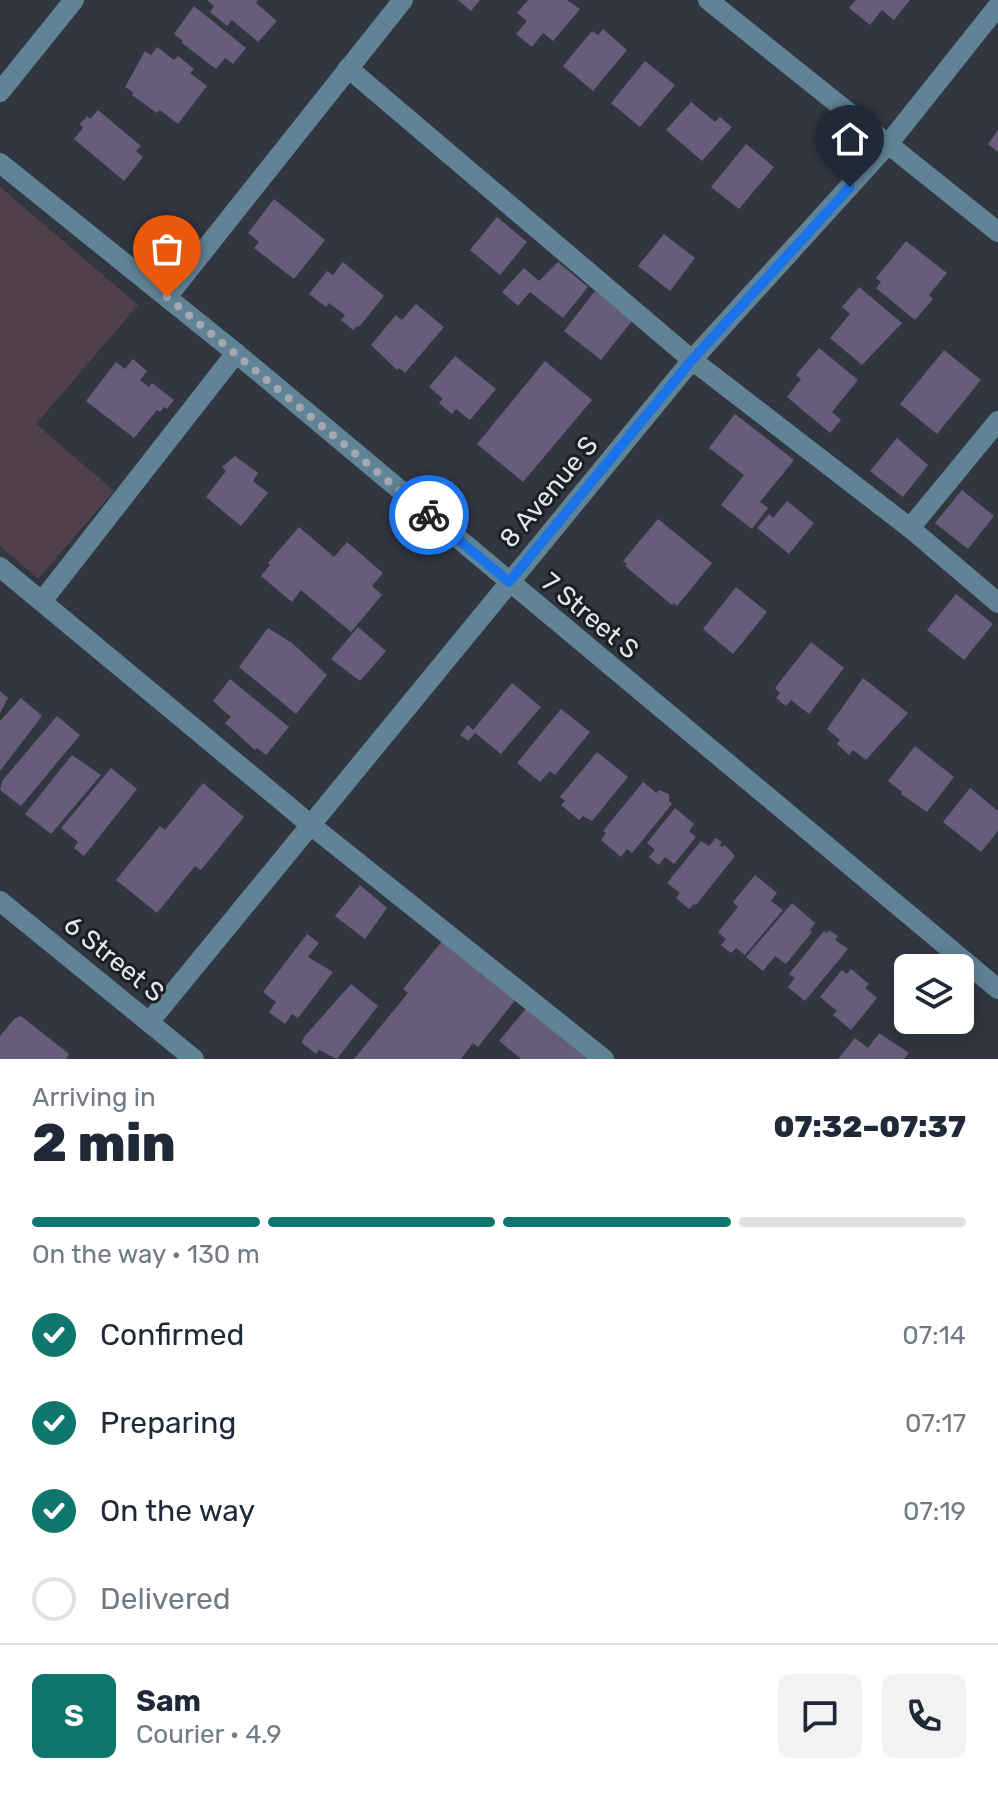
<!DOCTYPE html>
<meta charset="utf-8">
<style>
:root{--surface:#fff;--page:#f2f2f3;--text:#1f2937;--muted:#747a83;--line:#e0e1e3;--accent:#0f766e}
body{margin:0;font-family:Rubik,sans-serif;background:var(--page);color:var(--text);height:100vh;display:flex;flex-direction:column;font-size:30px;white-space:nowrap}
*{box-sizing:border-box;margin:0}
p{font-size:26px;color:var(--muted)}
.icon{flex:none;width:44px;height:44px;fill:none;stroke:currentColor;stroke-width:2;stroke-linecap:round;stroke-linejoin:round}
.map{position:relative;height:1059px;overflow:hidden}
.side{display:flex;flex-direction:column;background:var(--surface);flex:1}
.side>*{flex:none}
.controls{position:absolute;left:894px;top:954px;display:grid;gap:16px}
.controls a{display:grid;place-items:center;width:80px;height:80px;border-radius:12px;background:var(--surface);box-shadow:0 4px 20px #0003;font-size:40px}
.pin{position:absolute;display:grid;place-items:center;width:68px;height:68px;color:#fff;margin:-82px -34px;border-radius:50% 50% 50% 0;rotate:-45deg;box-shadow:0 0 8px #0007}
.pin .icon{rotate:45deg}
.courier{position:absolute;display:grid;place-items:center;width:80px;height:80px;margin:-40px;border:6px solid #1a73e8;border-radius:50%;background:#fff;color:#222;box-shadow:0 2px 10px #0007}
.headline em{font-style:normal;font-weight:800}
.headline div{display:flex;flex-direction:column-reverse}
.headline{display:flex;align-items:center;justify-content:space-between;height:136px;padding:0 32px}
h1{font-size:52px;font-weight:800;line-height:60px}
.bar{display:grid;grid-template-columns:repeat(4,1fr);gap:12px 8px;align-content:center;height:96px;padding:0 32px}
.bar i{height:10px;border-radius:6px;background:var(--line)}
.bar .on{background:var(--accent)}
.bar p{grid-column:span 4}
.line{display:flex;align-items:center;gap:20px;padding:0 32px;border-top:2px solid var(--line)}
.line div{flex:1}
.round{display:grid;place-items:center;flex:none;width:84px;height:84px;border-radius:12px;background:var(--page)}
ol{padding:0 32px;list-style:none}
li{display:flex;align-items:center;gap:24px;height:88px}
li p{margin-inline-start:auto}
li .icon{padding:8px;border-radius:50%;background:var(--accent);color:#fff;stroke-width:4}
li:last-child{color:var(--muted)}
li i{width:44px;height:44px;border:4px solid var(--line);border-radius:50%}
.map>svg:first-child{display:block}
.green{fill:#50404c}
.building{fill:#675c7a}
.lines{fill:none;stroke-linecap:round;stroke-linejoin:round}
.minor{stroke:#618396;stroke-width:20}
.done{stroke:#a5a8b1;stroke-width:8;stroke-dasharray:0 14.4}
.route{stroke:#1a73e8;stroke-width:10}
.labels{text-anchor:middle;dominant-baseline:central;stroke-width:6;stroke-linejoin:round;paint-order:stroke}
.street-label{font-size:26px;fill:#e3e6ed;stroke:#1c1e22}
</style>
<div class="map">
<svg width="998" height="1059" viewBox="0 0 998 1059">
<rect width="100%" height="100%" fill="#323641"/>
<!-- green -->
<path class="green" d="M0 187 138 305 36 424 114 491 38 579 0 546Z"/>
<!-- building -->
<g class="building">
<path d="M207 0H258L256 3 277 21 258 42 232 20 227 26 210 12 214 6Z"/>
<path d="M458 0H480L471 11Z"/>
<path d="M528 0H567L580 9 553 41 543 33 532 47 516 34 527 21 517 13Z"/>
<path d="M856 0H910L894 20 882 10 870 25 849 8Z"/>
<path d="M194 6 246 48 233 64 225 58 216 69 182 43 183 41 174 34Z"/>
<path d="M603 29 627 50 593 91 563 66 592 31 598 35Z"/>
<path d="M157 47 174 60 178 56 194 69 190 73 207 86 178 124 160 110 157 113 132 95 133 92 125 87 145 51 151 55Z"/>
<path d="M645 61 675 85 640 127 611 103Z"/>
<path d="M691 102 715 122 720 117 732 127 702 161 666 130Z"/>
<path d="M98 110 141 146 136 151 143 157 124 181 74 139 83 128 80 124 87 116 90 119Z"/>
<path d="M998 130V152L988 144Z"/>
<path d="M746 144 774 167 739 209 711 187Z"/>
<path d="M274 199 325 240 294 279 254 248 259 242 248 233Z"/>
<path d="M497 217 527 242 500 275 470 250Z"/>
<path d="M664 234 695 258 670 291 638 266Z"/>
<path d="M906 241 947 273 929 295 933 299 915 320 876 288 881 282 876 278Z"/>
<path d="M343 262 384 296 359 327 357 326 353 330 341 320 345 315 329 303 326 307 309 294 327 271 333 275Z"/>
<path d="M558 262 588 287 563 318 530 292 518 306 502 292 524 268 539 281Z"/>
<path d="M859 287 902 323 862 365 830 338 850 314 842 307Z"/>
<path d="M595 291 632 321 601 360 564 331Z"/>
<path d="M416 304 444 327 405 373 399 368 397 370 371 345 396 315 402 320Z"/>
<path d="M819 348 858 380 832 412 841 420 830 433 787 397 801 379 796 375Z"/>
<path d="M944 350 981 380 937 434 900 404Z"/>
<path d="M455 356 496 389 470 420 456 409 452 414 439 403 443 399 429 387Z"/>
<path d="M133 359 147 371 140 380 149 387 152 383 174 400 167 409 164 407 160 412 157 410 134 438 86 401 116 362 125 369Z"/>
<path d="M545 361 592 400 523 482 477 444Z"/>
<path d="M735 414 794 460 760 502 768 508 752 529 721 505 744 475 709 448Z"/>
<path d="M897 438 928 465 903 497 870 471Z"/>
<path d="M235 456 258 473 253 481 268 493 241 526 206 497 226 471 222 467Z"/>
<path d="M962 490 994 516 968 549 935 523Z"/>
<path d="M787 501 814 523 789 554 757 528 769 514 773 518Z"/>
<path d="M658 519 712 563 677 606 674 603 672 605 625 566 627 564 623 561Z"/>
<path d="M299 527 334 557 347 542 383 573 372 586 382 595 351 632 301 590 292 602 261 576 270 565 268 563Z"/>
<path d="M736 587 767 612 733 654 703 629Z"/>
<path d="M956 594 993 624 964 660 927 630Z"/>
<path d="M358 627 386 651 360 681 331 659Z"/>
<path d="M268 628 292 643 327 675 296 714 239 667Z"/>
<path d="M811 642 844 668 809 714 791 700 786 706 776 698 780 693 775 688Z"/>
<path d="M863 678 908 713 866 760 853 750 849 755 837 744 840 740 827 729Z"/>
<path d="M230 679 289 727 266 755 257 748 255 750 225 723 231 717 213 701Z"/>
<path d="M512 683 541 707 501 754 475 733 468 741 460 735 468 725 473 730Z"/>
<path d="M0 691 8 698 0 713Z"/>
<path d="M21 698 42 716 0 771V721Z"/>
<path d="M561 709 590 732 555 775 550 771 540 782 517 763Z"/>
<path d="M57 716 80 735 21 806 0 790 2 781Z"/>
<path d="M915 746 954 777 927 812 901 794 902 792 888 781Z"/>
<path d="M597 752 628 777 592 821 583 816 579 820 561 805 565 801 560 797Z"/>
<path d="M72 755 101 775 51 834 25 814Z"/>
<path d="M111 768 137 789 84 856 74 848 78 842 61 828Z"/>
<path d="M643 782 657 793 659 790 669 794V801L672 804 632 853 627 849 621 857 601 840 606 833 603 831Z"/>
<path d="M203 783 244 817 201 870 195 866 157 913 116 880 160 826 165 830Z"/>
<path d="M970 788 998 811V831L981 852 943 822Z"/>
<path d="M675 808 694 824 689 831 696 837 674 864 665 857 659 865 649 857 655 850 647 843Z"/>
<path d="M716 838 722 842 720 845 722 847 725 845 735 856 696 905 694 904 689 909 676 898 680 893 667 883 701 841 709 846Z"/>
<path d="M755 875 777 893 771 901 783 910 745 955 736 948 731 953 721 945 726 939 718 932 738 907 733 902Z"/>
<path d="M360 885 387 908 365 939 335 916Z"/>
<path d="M792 903 815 923 810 930 812 932 786 964 775 956 763 971 746 957Z"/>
<path d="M829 930 838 936 835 940 848 949 805 1001 788 987 795 978 789 974 824 931 827 933Z"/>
<path d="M307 934 319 943 308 957 333 972 298 1018 292 1014 285 1024 269 1012 276 1002 263 992Z"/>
<path d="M443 940 516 999 478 1047 473 1043 461 1059H354L408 993 403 989Z"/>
<path d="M851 969 869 984 865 988 877 998 851 1030 833 1015 837 1011 820 997 842 970 847 974Z"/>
<path d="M351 984 378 1006 337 1059 319 1050 316 1054 302 1043 304 1037Z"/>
<path d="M528 1006 592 1059H521L499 1041Z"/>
<path d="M21 1016 69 1054 66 1059H0V1036L15 1018Z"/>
<path d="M879 1033 909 1053 904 1059H838L855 1038 868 1048Z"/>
</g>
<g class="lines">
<!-- minor -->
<g class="minor">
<path d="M708 0 998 232"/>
<path d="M348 68 692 360 910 528 998 603"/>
<path d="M0 92 74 0"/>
<path d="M0 163 236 353 998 989"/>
<path d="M167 297 403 0"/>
<path d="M910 528 998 421"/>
<path d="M0 567 312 826 604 1059"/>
<path d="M43 600 236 353"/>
<path d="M0 901 194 1059"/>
<path d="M150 1021 692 360 889 143 998 6"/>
</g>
</g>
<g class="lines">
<!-- done -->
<path class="done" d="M167 297 429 515"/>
<!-- route -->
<path class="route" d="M429 515 509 582 692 360 850 187"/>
</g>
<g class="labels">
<!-- street labels -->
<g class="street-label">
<text transform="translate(549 492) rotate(-50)">8 Avenue S</text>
<text transform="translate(590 616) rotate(40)">7 Street S</text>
<text transform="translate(114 959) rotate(39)">6 Street S</text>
</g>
</g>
</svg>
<div class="controls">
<a><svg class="icon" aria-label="layers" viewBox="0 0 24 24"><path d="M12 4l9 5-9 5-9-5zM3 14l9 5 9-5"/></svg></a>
</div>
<div class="pin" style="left:167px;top:297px;background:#ea580c"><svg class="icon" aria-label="bag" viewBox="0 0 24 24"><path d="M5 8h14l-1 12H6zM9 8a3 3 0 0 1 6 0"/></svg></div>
<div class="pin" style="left:850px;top:187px;background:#1f2937"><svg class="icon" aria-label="home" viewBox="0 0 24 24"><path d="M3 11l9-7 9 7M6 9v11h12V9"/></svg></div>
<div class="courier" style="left:429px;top:515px"><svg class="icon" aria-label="bike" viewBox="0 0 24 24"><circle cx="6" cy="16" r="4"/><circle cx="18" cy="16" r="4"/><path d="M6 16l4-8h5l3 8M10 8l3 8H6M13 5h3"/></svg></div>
</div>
<section class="side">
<div class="headline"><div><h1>2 min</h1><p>Arriving in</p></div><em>07:32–07:37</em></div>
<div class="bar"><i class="on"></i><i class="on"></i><i class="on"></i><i></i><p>On the way · 130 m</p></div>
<ol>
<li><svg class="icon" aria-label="check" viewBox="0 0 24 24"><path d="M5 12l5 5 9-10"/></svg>Confirmed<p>07:14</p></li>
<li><svg class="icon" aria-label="check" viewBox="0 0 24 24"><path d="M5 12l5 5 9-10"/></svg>Preparing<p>07:17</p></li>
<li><svg class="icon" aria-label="check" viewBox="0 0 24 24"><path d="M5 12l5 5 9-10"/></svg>On the way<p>07:19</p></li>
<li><i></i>Delivered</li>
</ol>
<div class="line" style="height:144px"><b class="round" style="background:var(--accent);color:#fff">S</b><div><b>Sam</b><p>Courier · 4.9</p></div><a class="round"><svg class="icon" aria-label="chat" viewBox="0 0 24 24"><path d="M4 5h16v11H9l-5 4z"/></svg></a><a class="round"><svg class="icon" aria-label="phone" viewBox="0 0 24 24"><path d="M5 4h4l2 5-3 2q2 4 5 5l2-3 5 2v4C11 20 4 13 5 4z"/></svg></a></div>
</section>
